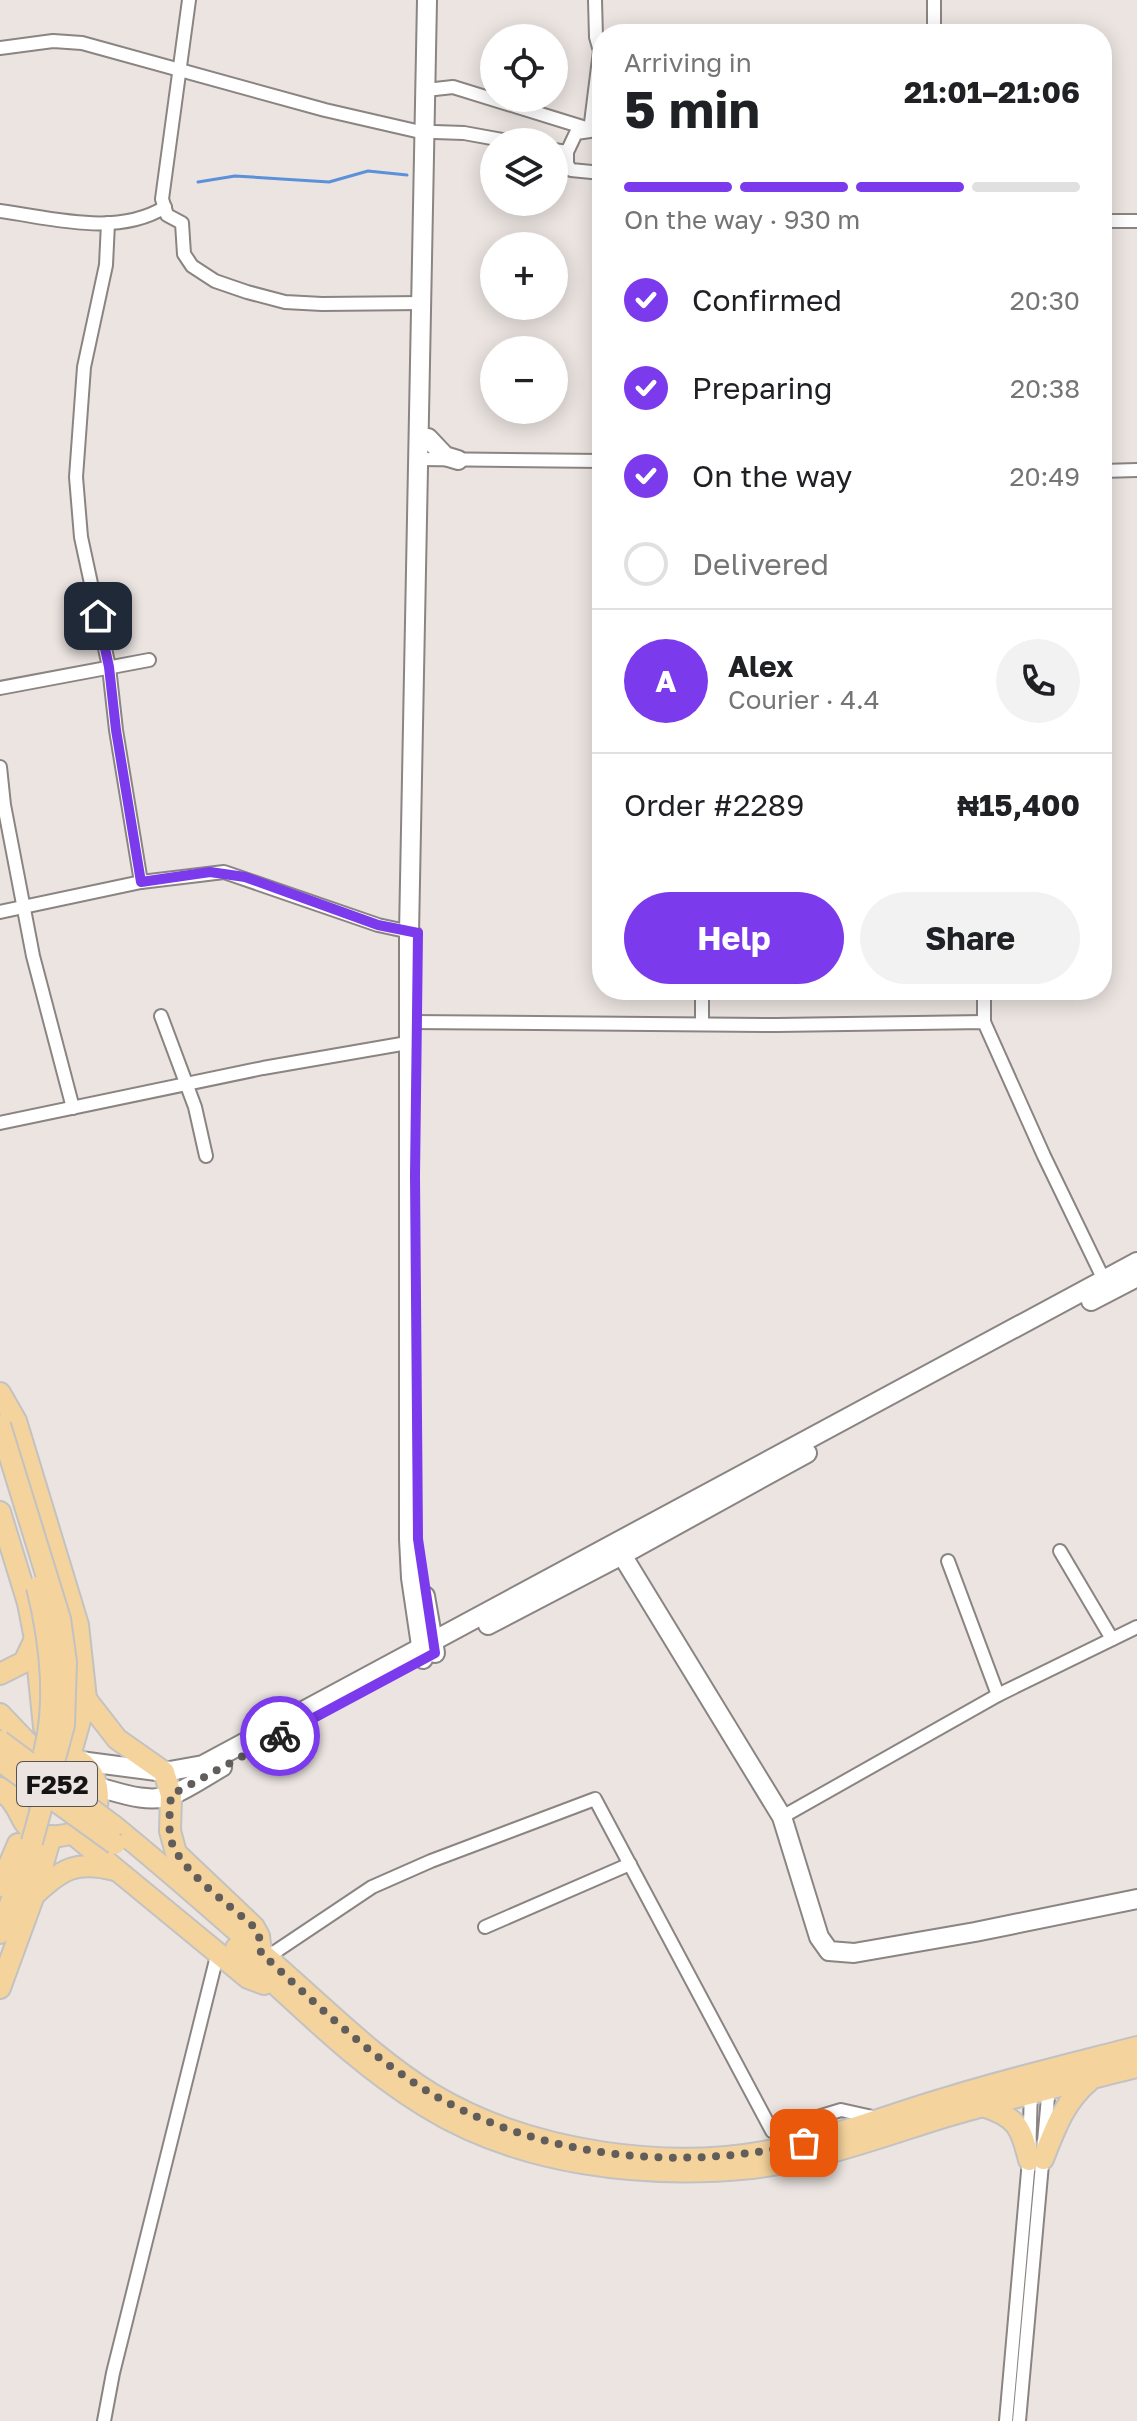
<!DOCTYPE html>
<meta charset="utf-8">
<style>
:root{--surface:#fff;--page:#f2f2f2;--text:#202124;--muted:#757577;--line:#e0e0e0;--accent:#7c3aed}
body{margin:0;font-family:"Golos Text",sans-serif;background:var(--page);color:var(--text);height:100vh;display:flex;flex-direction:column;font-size:30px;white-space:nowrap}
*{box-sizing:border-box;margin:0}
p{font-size:26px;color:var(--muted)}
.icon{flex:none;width:44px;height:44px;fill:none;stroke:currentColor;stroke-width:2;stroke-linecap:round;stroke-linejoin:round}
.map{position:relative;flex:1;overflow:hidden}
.sheet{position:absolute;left:592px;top:24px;width:520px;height:976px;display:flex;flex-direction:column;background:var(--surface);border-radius:32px;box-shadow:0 4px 20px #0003}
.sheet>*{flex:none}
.tools{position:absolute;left:480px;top:24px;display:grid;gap:16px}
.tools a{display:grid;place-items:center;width:88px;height:88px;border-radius:50%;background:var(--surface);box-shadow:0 4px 20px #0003;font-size:40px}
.pin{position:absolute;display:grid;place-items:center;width:68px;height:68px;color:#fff;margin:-34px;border-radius:16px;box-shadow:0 4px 12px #0006}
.courier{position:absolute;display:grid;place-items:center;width:80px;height:80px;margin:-40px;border:6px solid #7c3aed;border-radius:50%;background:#fff;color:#222;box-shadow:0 2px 10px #0007}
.headline em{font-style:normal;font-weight:700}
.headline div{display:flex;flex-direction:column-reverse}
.headline{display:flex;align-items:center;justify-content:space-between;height:136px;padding:0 32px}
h1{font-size:52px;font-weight:700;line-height:60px}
.bar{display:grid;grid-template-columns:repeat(4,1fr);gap:12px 8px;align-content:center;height:96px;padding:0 32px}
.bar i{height:10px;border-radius:6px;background:var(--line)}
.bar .selected{background:var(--accent)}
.bar p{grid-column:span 4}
.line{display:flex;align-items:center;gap:20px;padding:0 32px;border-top:2px solid var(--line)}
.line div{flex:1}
.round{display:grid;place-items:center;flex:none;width:84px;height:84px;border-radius:42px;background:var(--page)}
ol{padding:0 32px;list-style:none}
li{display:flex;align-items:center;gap:24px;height:88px}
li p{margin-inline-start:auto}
li .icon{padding:8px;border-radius:50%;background:var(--accent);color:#fff;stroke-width:4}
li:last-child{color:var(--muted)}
li i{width:44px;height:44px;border:4px solid var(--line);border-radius:50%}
.action{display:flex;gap:16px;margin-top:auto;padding:16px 32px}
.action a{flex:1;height:92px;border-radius:48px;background:var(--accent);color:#fff;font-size:32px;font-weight:700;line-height:92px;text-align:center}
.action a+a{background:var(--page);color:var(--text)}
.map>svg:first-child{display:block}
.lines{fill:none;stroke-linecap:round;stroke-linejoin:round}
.stream{stroke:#5c90d9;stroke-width:3}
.street-casing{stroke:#8a8482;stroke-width:16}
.secondary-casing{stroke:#8a8482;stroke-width:22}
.primary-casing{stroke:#c2c2c2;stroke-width:24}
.street{stroke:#fff;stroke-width:12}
.secondary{stroke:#fff;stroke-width:18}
.primary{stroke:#f5d39d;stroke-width:20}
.primary-bridge-casing{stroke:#c2c2c2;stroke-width:24;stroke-linecap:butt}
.primary-bridge{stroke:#f5d39d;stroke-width:20}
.done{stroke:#615d5b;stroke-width:8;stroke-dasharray:0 14.4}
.route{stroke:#7c3aed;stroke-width:10}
.labels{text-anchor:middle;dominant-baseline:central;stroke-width:8;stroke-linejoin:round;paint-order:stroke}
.shield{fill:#ebe4e1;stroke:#565251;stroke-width:2}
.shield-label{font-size:26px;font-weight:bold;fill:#161413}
</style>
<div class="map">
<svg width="1137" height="2421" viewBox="0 0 1137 2421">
<rect width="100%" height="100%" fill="#ebe4e1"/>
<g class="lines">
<!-- stream -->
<path class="stream" d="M198 182 235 176 329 182 368 171 407 175"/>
<!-- street casing -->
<g class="street-casing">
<g id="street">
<path d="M189 0 162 199 167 215 182 223 184 254 192 266 215 281 247 292 285 302 322 304 422 303"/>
<path d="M934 0V34"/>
<path d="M0 48 53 41 82 43 325 110 425 133"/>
<path d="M426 90 453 87 602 133"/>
<path d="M434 132 464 133 514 142"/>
<path d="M554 150 567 152 576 133 590 131 600 51 596 37 595 0"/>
<path d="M567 152V164L571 170 602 173"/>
<path d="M0 211C52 218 117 237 165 207"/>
<path d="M1102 221H1137"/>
<path d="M108 223 106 265 84 367 76 477 81 537 109 667 116 730 141 882"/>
<path d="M418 459 602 461"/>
<path d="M1102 471 1137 470"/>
<path d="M0 688 149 660"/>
<path d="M0 767 4 805 33 956 73 1108"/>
<path d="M0 912 141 882 224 872 378 925 415 933"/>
<path d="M702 990V1024"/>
<path d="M161 1016 195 1107 206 1156"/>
<path d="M409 1022 777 1025 984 1022 1044 1156 1104 1280"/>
<path d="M984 1022V990"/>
<path d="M0 1123 263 1068 413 1042"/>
<path d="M1060 1551 1112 1639"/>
<path d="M948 1561 998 1695"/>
<path d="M782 1817 998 1695 1137 1627"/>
<path d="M485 1927 630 1864"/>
<path d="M266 1958 372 1887 431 1861 595 1799 772 2131 841 2110 877 2118"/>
<path d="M104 2421 113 2373 218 1952"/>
<path d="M1006 2421 1029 2160 1031 2089"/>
<path d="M1019 2421 1049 2086"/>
</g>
</g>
<!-- secondary casing -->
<g class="secondary-casing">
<g id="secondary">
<path d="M428 438 445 456 458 460"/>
<path d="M1091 1301 1137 1277"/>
<path d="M622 1555 782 1817 819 1937 829 1951 854 1953 975 1932 1137 1899"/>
<path d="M425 1596 435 1653"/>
<path d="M488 1625 622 1555 807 1453"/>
<path d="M423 1659 411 1578 409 1539V933L427 0"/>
<path d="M80 1761 164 1772 203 1765 1137 1262"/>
<path d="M98 1787C120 1793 149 1804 172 1795 189 1788 206 1776 222 1767"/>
</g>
</g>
<!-- primary casing -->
<g class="primary-casing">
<g id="primary">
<path d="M0 1393 16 1421 78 1625 86 1699 70 1756"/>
<path d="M0 1512 28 1603 35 1639 44 1727"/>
<path d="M0 1674 24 1662 35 1639"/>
<path d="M86 1699 117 1739 164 1772 171 1795 170 1831 176 1853 254 1927 259 1936 261 1953"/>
<path d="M0 1714 40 1756"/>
<path d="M0 1788C4 1793 9 1797 13 1802 21 1813 22 1825 35 1832 42 1836 51 1837 59 1836 112 1831 110 1759 58 1754"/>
<path d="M14 1804 18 1777 29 1764"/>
<path d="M114 1826C175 1876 234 1928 292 1980 337 2020 381 2063 432 2094 530 2153 672 2173 783 2148 840 2135 894 2113 950 2097 1012 2078 1075 2063 1137 2047"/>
<path d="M73 1834 248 1978 264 1984"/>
<path d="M0 1886 18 1844"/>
<path d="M34 1895C63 1869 75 1860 115 1870"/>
<path d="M0 1933 32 1842"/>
<path d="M236 1948C297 2003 354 2062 425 2106 520 2165 643 2179 752 2168 816 2161 883 2136 944 2117 1008 2098 1073 2083 1137 2067"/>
<path d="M0 1988 34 1895 51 1836"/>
<path d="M983 2106C1017 2117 1021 2127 1029 2160"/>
<path d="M1043 2159C1055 2129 1064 2102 1089 2081"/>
</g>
</g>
<!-- street -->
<use href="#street" class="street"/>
<!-- secondary -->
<use href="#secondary" class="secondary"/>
<!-- primary -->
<use href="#primary" class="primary"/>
<!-- primary-bridge casing -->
<g class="primary-bridge-casing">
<g id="primary-bridge">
<path d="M0 1425 60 1619 66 1662 64 1725 32 1842"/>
<path d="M37 1587C50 1640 58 1699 44 1753"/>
<path d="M0 1741 114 1826"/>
<path d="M0 1761 115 1844"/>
</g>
</g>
<!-- primary-bridge -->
<use href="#primary-bridge" class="primary-bridge"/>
</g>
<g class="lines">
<!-- done -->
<path class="done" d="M280 1736 171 1795C170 1810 168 1826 171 1840 179 1870 231 1906 254 1927L259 1936 261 1953C313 2001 373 2060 434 2095 544 2159 682 2172 804 2143"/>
<!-- route -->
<path class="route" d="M98 616 109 667 116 730 141 882 210 872 245 877 378 925 418 933 415 1176 418 1539 435 1653 280 1736"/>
</g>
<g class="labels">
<!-- shield labels -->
<rect class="shield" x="17" y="1762" width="80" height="44" rx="6"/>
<g class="shield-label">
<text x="57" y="1784">F252</text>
</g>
</g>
</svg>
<div class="tools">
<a><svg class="icon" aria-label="locate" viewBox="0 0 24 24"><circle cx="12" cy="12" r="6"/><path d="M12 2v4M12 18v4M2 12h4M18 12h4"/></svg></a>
<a><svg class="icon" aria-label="layers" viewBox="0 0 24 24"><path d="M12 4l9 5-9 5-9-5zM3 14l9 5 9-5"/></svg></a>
<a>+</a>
<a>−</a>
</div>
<div class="pin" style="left:804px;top:2143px;background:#ea580c"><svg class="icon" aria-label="bag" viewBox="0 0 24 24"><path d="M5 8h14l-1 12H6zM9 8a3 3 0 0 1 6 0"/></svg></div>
<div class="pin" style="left:98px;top:616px;background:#1f2937"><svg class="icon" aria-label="home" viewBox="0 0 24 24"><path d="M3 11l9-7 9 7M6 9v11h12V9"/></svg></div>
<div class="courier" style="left:280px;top:1736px"><svg class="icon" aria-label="bike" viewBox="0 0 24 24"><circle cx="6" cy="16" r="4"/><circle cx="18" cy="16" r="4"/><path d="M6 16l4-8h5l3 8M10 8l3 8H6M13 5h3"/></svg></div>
<section class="sheet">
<div class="headline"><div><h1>5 min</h1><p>Arriving in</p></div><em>21:01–21:06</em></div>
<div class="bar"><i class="selected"></i><i class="selected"></i><i class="selected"></i><i></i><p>On the way · 930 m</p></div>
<ol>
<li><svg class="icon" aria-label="check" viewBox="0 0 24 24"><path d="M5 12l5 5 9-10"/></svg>Confirmed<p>20:30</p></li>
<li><svg class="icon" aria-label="check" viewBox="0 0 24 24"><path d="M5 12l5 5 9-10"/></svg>Preparing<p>20:38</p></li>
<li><svg class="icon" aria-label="check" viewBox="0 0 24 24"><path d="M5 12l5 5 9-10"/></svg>On the way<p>20:49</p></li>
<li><i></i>Delivered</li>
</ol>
<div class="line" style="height:144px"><b class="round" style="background:var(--accent);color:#fff">A</b><div><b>Alex</b><p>Courier · 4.4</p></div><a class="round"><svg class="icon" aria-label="phone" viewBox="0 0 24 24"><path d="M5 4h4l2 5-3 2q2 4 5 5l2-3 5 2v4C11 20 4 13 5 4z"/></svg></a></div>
<div class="line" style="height:104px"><div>Order #2289</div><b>₦15,400</b></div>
<div class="action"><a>Help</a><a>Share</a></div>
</section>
</div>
